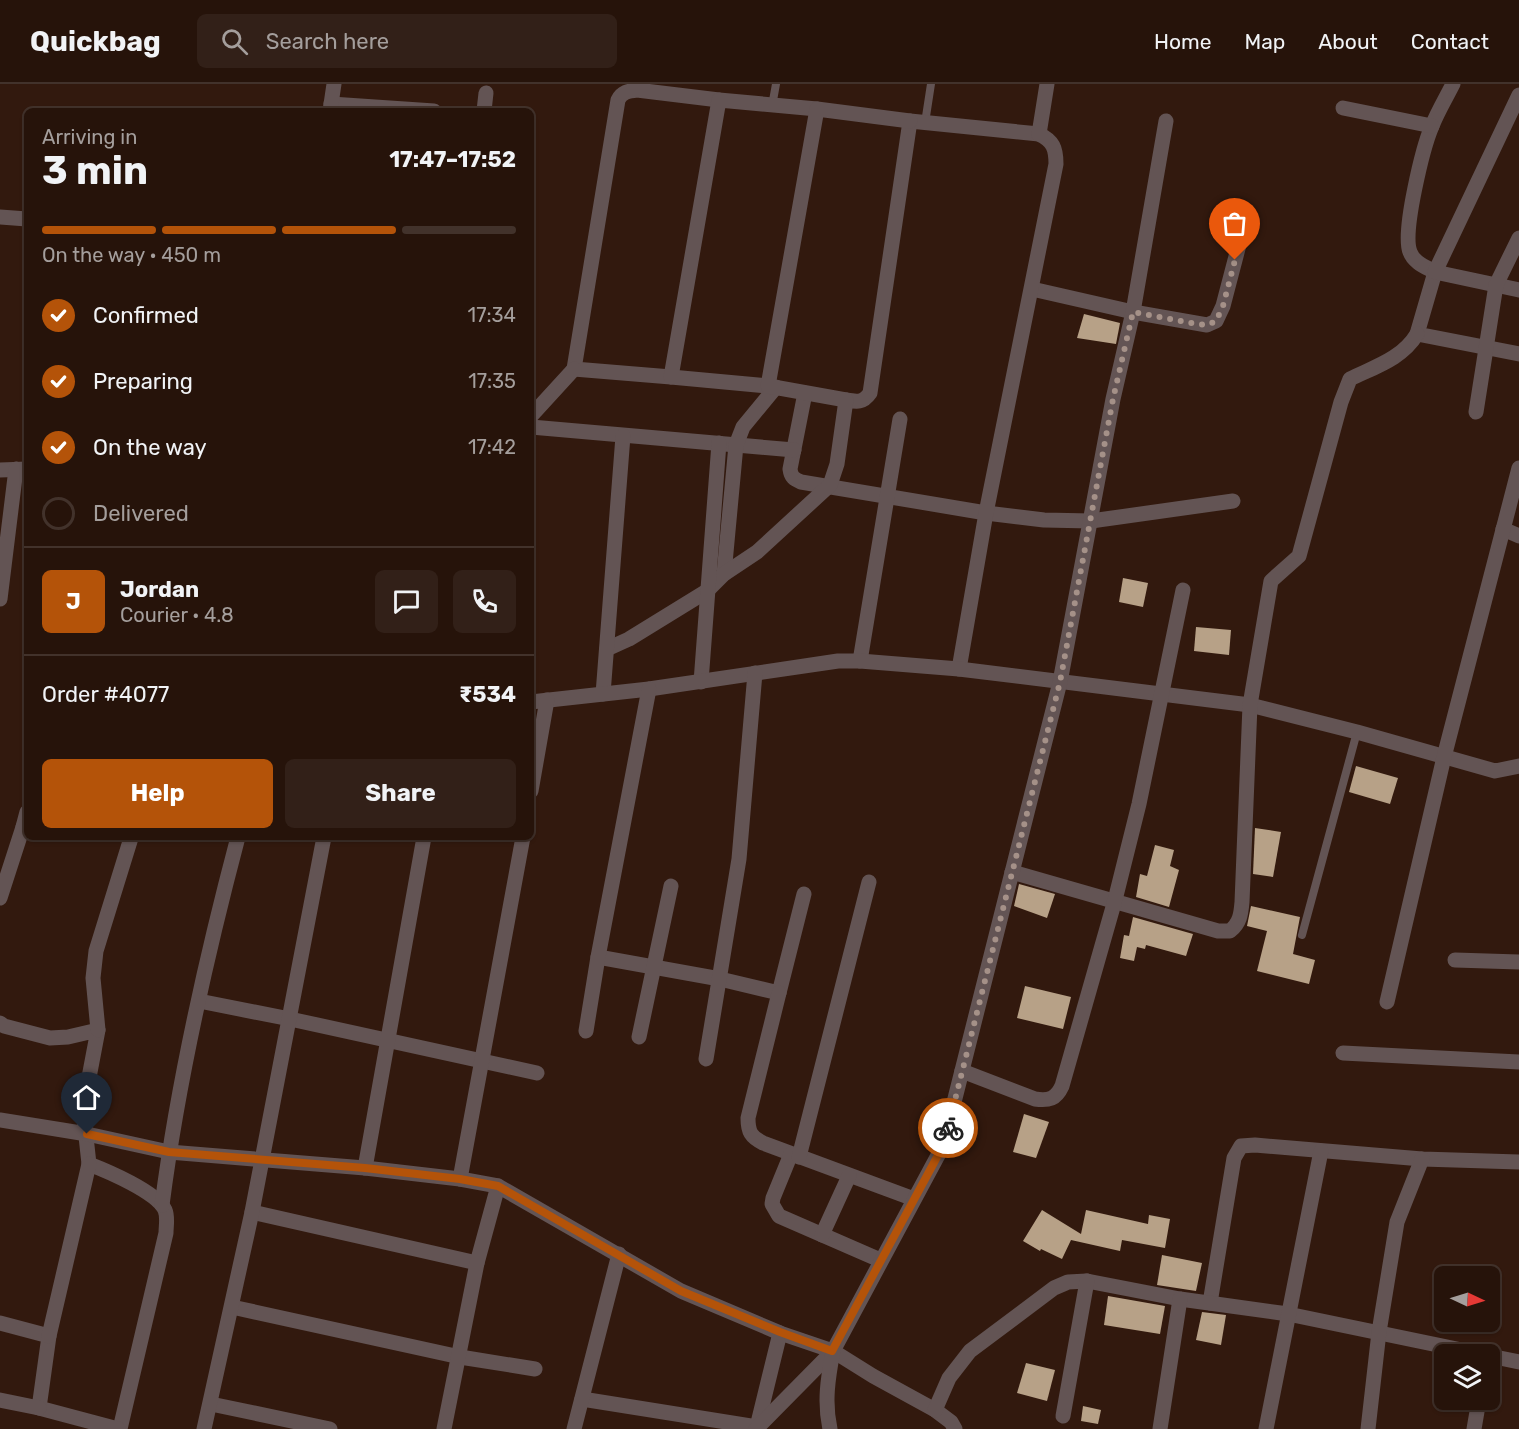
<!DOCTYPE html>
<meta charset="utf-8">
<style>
:root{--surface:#26130a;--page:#322018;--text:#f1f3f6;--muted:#a49e9c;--line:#42322b;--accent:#b45309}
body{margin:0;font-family:Rubik,sans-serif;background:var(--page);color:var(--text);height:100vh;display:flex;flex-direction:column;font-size:22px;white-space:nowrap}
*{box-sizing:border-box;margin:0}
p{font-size:20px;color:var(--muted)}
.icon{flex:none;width:33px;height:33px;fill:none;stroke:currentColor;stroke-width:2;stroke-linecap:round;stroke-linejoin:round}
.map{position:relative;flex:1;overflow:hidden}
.side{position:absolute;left:24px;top:24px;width:510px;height:732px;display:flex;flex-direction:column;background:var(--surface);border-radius:9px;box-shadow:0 2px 4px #0004,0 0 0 2px var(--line)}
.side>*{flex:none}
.needle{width:39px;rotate:94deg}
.fabs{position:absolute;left:1434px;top:1182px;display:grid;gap:12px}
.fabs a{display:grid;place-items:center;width:66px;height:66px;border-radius:9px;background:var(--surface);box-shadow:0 2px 4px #0004,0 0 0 2px var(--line);font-size:30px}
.pin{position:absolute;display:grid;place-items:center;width:51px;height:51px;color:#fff;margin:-62px -26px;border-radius:50% 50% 50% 0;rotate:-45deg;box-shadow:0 0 6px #0007}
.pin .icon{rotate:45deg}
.courier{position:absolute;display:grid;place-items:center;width:60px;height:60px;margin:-30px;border:4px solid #b45309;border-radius:50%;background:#fff;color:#222;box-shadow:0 2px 8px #0007}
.head em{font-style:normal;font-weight:700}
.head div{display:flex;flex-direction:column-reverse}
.head{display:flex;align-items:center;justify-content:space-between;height:102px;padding:0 18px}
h1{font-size:39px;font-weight:700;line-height:45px}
.bar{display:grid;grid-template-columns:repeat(4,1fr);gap:9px 6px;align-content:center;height:72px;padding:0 18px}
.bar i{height:8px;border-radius:4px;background:var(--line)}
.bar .selected{background:var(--accent)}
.bar p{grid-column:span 4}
.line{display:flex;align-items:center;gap:15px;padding:0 18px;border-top:2px solid var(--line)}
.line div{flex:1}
.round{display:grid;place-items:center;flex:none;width:63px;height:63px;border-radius:9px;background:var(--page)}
ol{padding:0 18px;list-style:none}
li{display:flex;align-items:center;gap:18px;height:66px}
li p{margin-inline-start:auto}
li .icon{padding:6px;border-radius:50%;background:var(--accent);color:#fff;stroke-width:4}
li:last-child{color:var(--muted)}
li i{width:33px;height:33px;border:3px solid var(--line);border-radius:50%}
.primary-button{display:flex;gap:12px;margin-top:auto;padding:12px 18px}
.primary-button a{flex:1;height:69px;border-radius:9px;background:var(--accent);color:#fff;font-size:24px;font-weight:700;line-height:69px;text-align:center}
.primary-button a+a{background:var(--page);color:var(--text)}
header{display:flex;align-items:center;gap:36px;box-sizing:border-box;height:84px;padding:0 30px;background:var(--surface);border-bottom:2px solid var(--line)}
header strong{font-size:28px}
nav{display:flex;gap:33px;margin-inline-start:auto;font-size:21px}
.search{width:420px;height:54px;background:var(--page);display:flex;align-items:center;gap:15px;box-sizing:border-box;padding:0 21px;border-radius:9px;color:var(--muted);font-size:22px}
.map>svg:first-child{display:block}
.building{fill:#b7a187}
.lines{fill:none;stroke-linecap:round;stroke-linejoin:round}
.lane{stroke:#635454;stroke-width:8}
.street{stroke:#635454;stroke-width:15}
.done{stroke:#a59188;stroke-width:6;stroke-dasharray:0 10.8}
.route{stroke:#b45309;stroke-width:8}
</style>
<header>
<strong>Quickbag</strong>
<div class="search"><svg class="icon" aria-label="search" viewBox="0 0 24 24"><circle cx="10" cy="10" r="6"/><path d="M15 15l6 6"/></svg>Search here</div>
<nav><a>Home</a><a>Map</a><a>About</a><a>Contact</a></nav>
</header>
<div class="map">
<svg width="1519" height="1345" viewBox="0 0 1519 1345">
<rect width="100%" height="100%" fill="#32190e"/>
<!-- building -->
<g class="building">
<path d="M1084 230 1120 239 1116 260 1077 254Z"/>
<path d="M1123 494 1148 499 1143 523 1119 518Z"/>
<path d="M1196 543 1231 546 1229 571 1194 567Z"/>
<path d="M1356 682 1398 694 1390 720 1349 708Z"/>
<path d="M1255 744 1281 748 1273 793 1253 790Z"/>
<path d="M1155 761 1174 766 1170 782 1179 786 1169 823 1136 813 1140 790 1147 792Z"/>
<path d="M1019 800 1055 810 1047 834 1014 822Z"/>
<path d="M1251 822 1300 833 1293 870 1315 876 1309 900 1257 887 1267 847 1247 842Z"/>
<path d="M1133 833 1193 850 1186 872 1146 861 1145 865 1137 863 1134 877 1120 874 1124 851 1129 852Z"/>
<path d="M1025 902 1071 913 1063 945 1017 934Z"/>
<path d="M1024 1030 1049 1038 1036 1074 1013 1068Z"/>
<path d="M1042 1126 1081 1150 1086 1126 1148 1140 1149 1131 1170 1135 1165 1164 1122 1156 1120 1167 1071 1156 1062 1175 1041 1165 1040 1167 1023 1157Z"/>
<path d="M1162 1171 1202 1179 1196 1207 1157 1201Z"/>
<path d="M1108 1212 1165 1222 1160 1250 1104 1241Z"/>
<path d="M1202 1228 1226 1231 1221 1261 1196 1256Z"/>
<path d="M1026 1279 1055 1286 1047 1317 1017 1309Z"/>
<path d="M1083 1322 1101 1326 1098 1340 1081 1337Z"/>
</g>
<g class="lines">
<!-- lane -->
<g class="lane">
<path d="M772 22 776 0"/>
<path d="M925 39 931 0"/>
<path d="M1302 851 1357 648"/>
</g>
<!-- street -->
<g class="street">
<path d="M1453 0C1446 14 1438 27 1432 42 1423 63 1402 148 1410 168 1414 179 1426 183 1435 188L1417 250 1519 270"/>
<path d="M1519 11 1435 188 1519 206"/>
<path d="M331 20 434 27"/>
<path d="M1343 24 1432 42"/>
<path d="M330 27 334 0"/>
<path d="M484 27 486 9"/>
<path d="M0 133 27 135"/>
<path d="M1032 205 1133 228 1207 241 1216 237 1223 222 1240 157"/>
<path d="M671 293 574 285 618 16C622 8 628 7 637 6L719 16"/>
<path d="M768 302 671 293 719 16 817 25"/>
<path d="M805 309 790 385C791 393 794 395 801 398L986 429 1044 436 1091 437 1233 417"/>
<path d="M846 316C857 318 863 319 870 309L910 37 1039 50"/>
<path d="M1476 328 1496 201 1519 154"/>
<path d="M531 332 574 285"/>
<path d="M531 343 794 366"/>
<path d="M0 386 27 385"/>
<path d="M1503 445 1519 452"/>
<path d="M724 490 736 361 743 343 776 303"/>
<path d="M0 515 16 385"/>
<path d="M607 565 629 555 707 507 724 490 757 468 830 401 837 380 846 316 768 302 817 25 910 37"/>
<path d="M860 577 900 335"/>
<path d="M959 585 986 429 1056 80C1056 64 1053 57 1039 50L1047 0"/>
<path d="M701 598 719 359"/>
<path d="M603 610 623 352"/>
<path d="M531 618 649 605 838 577H860L959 585 1250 621 1357 648 1495 687 1519 682"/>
<path d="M531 707 547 616"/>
<path d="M23 743 27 728"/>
<path d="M1012 788 1218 847H1230C1240 839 1241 830 1242 818L1250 621 1271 497 1299 472 1341 318 1350 295C1374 283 1402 275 1417 250"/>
<path d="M0 814 23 743H27"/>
<path d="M598 873 720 895 779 909 804 810"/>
<path d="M1455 876 1519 878"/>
<path d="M779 909 748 1034C748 1048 751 1053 763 1059L914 1115"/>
<path d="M199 917 290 935 537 989"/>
<path d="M1387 918 1444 673 1519 384"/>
<path d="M0 939 4 942 50 954 68 953 98 946 83 1025 89 1080C107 1087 157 1108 165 1126 168 1133 166 1142 166 1149L120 1345"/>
<path d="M98 946 93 894 96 867 131 754"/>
<path d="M586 947 598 873 649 605"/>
<path d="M639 953 671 802"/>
<path d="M1343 969 1519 978"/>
<path d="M706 975 739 775 755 589"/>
<path d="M962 987 1035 1015C1049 1017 1056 1015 1062 1002L1115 816 1139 720 1183 506"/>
<path d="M0 1036 87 1050 169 1068 365 1084 460 1095 498 1102 681 1207 780 1249 833 1267 873 1292 935 1326 951 1338 955 1345"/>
<path d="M791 1070 773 1114 772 1120 779 1132 880 1176"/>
<path d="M799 1073 869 798"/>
<path d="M365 1084 424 753"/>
<path d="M460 1095 523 753"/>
<path d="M162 1121C178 997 206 874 238 753"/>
<path d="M252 1128 477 1179"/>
<path d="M822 1151 849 1092"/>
<path d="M1210 1219 1234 1074 1241 1062 1255 1061 1422 1075 1519 1078"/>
<path d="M232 1223 460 1273 535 1285"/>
<path d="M0 1239 49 1252 39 1324 118 1345"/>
<path d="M49 1252 89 1080"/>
<path d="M1490 1272 1519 1278"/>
<path d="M582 1315 757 1343 780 1249"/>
<path d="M0 1316 39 1324"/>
<path d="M211 1320 330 1345"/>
<path d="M935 1326 949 1294 970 1267 1054 1204 1068 1198 1087 1197 1180 1215 1288 1230 1481 1270"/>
<path d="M1063 1332 1087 1197"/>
<path d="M204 1345 252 1128 324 753"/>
<path d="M444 1345 477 1179 498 1102"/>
<path d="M574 1345 619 1170"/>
<path d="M756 1345 833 1267 943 1062 1060 598 1113 315 1133 228 1166 37"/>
<path d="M830 1345C824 1318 828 1294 833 1267"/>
<path d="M1160 1345 1180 1215"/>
<path d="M1266 1345 1321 1067"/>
<path d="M1368 1345 1379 1248 1397 1138 1422 1075"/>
<path d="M1474 1345 1479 1316"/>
</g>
</g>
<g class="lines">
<!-- done -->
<path class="done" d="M948 1044 1060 598 1113 315 1133 228 1196 240 1207 241 1216 237 1223 222 1235 176"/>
<!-- route -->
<path class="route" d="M87 1050 169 1068 365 1084 460 1095 498 1102 681 1207 780 1248 832 1267 943 1062 948 1044"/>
</g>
</svg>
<div class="fabs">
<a><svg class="needle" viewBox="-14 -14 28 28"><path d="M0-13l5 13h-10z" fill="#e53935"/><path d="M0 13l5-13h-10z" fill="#a49e9c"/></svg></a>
<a><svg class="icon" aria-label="layers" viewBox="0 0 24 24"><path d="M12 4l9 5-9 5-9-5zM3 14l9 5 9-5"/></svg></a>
</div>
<div class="pin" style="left:1235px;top:176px;background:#ea580c"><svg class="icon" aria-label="bag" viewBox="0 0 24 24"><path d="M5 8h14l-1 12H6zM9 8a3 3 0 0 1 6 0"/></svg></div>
<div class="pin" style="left:87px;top:1050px;background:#1f2937"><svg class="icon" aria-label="home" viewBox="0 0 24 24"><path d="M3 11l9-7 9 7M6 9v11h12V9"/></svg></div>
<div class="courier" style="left:948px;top:1044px"><svg class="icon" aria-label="bike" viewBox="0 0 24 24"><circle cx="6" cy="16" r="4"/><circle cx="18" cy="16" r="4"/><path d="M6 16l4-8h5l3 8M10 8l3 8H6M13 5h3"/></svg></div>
<section class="side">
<div class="head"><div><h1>3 min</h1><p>Arriving in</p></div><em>17:47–17:52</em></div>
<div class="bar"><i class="selected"></i><i class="selected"></i><i class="selected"></i><i></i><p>On the way · 450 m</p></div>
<ol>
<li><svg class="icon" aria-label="check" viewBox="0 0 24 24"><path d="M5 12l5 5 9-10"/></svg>Confirmed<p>17:34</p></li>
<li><svg class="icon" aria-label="check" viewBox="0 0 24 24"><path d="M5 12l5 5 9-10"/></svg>Preparing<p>17:35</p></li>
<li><svg class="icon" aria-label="check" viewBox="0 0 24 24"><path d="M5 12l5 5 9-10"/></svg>On the way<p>17:42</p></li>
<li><i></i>Delivered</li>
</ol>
<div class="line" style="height:108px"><b class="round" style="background:var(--accent);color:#fff">J</b><div><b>Jordan</b><p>Courier · 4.8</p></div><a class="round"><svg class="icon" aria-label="chat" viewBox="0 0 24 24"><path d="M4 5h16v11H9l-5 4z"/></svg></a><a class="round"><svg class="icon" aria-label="phone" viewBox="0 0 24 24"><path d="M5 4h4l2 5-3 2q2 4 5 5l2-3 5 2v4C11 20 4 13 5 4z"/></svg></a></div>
<div class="line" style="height:78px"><div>Order #4077</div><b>₹534</b></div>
<div class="primary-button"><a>Help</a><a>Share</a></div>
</section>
</div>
